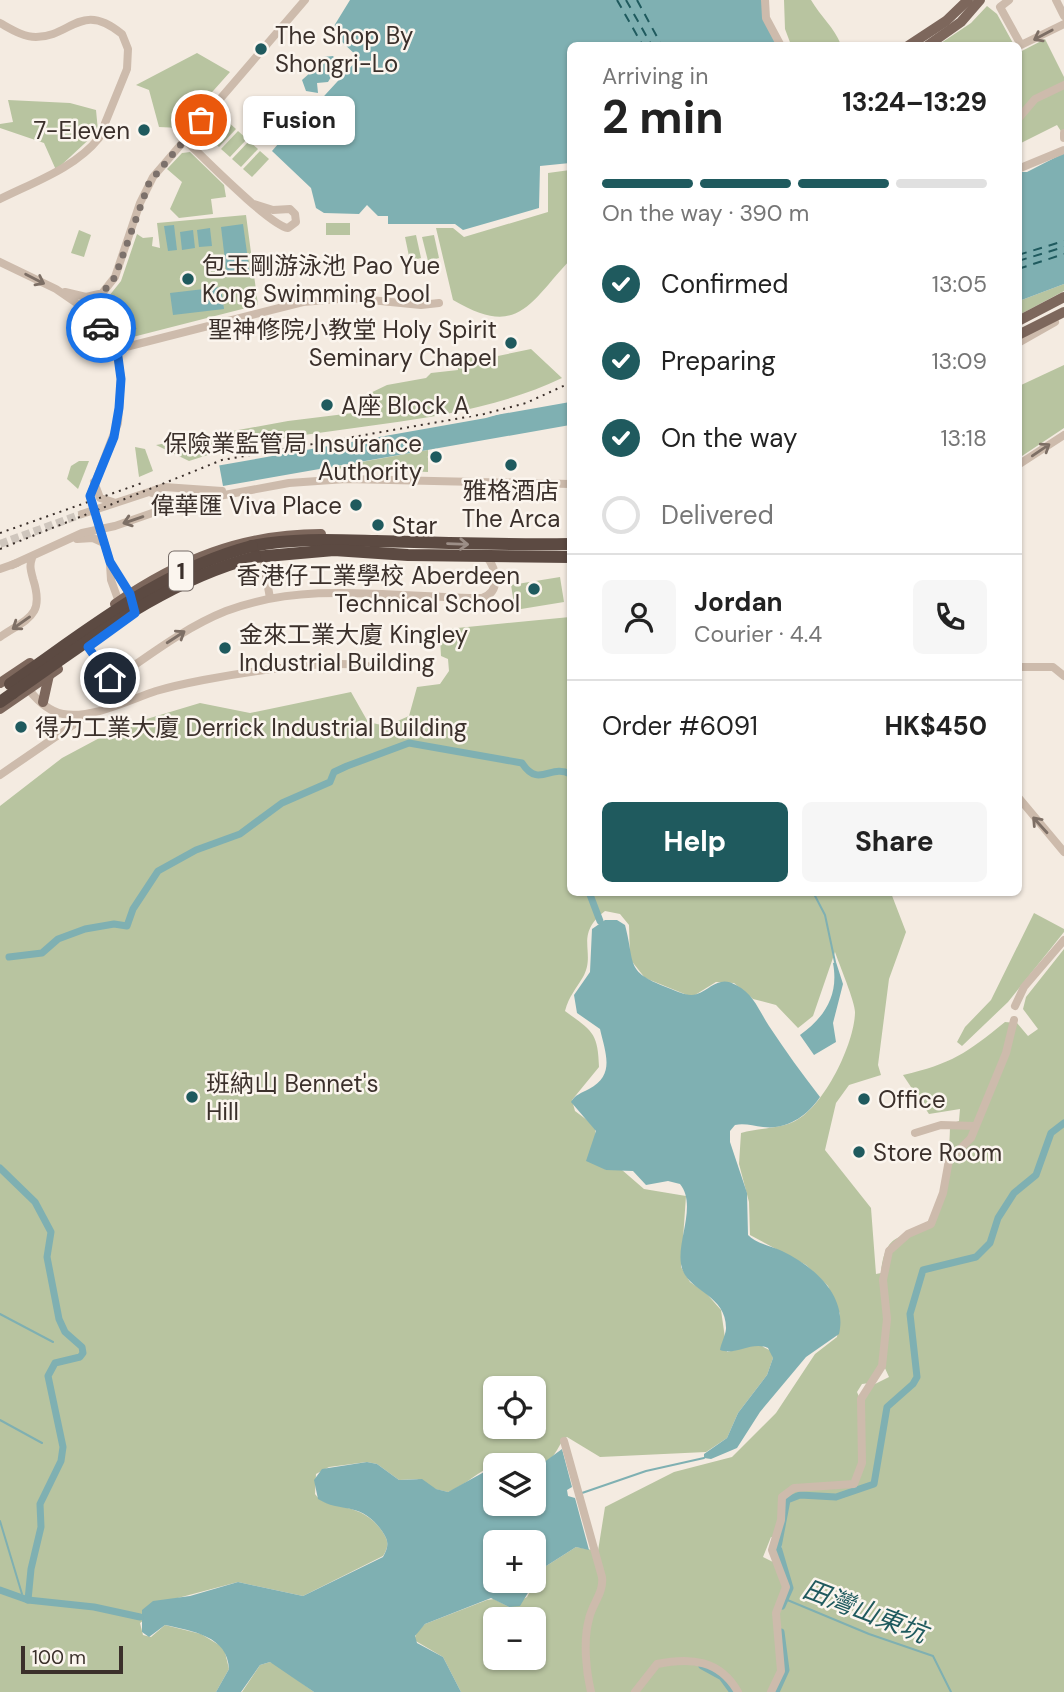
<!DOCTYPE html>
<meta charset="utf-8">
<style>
:root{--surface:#fff;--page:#f6f6f6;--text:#222;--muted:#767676;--line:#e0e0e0;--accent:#1f5a5e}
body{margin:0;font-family:"DM Sans","Noto Sans TC",sans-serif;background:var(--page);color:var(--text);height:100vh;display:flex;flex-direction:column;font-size:26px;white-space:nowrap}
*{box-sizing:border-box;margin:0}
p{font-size:23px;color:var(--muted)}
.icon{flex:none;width:38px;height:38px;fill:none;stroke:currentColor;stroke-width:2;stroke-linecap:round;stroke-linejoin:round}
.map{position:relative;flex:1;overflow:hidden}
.side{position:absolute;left:567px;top:42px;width:455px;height:854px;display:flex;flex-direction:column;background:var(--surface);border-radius:10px;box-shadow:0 2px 5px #0004}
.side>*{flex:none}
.fabs{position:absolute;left:483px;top:1376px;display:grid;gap:14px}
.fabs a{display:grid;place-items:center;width:63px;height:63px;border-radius:10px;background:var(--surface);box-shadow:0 2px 5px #0004;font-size:35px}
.scale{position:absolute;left:21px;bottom:18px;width:102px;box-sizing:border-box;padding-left:7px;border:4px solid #3b302b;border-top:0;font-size:19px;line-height:24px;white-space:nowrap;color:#3b302b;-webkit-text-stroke:5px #fbf5ee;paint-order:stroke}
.pin{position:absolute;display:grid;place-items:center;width:60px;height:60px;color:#fff;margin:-30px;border:4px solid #fff;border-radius:50%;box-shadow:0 2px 7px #0007}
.courier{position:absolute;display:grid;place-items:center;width:70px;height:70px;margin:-35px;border:5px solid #1a73e8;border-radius:50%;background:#fff;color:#222;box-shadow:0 2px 9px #0007}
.bubble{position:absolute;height:49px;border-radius:10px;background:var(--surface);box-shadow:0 2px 5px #0004;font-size:23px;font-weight:700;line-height:49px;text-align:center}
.overview em{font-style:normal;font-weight:700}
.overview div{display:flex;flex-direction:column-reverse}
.overview{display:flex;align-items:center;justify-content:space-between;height:119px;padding:0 35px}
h1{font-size:46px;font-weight:700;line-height:52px}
.bar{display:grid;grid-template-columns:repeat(4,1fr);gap:10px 7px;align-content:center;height:84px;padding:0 35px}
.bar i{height:9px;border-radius:5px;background:var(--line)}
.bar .on{background:var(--accent)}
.bar p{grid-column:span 4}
.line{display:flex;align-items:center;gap:18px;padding:0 35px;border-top:2px solid var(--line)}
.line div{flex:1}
.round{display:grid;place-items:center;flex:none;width:74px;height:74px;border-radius:10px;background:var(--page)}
ol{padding:0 35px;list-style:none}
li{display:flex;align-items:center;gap:21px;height:77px}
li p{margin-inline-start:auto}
li .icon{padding:7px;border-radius:50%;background:var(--accent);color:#fff;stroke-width:4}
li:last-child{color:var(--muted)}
li i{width:38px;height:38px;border:4px solid var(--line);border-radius:50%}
.button{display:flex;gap:14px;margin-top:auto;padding:14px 35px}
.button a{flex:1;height:80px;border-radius:10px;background:var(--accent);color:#fff;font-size:28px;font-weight:700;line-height:80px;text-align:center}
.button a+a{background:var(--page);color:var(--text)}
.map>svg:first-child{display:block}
.green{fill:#b8c4a0;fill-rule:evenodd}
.water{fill:#7fb0b2;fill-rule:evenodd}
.pier{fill:#f4ebe1}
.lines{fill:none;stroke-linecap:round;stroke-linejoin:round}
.stream{stroke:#7fb0b2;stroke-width:2}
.canal{stroke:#7fb0b2;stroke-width:7}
.ferry{stroke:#1f5a5e;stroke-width:2;stroke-dasharray:9 7;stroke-linecap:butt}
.minor-tunnel{stroke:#cfc6bd;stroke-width:8;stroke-dasharray:8 4;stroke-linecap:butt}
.minor{stroke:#cdbbac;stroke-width:8}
.major{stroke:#7d675c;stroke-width:10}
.highway{stroke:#5c4a42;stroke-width:12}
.rail{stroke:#3b302b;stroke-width:2;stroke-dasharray:2 5;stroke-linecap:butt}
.highway-bridge{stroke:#5c4a42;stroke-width:12}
.oneway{stroke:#7d6f65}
.oneway2{stroke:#9c8e87}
.done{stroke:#7c716b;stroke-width:7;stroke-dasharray:0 12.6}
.route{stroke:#1a73e8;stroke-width:9}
.poi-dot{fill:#1f5a5e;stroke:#fbf5ee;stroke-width:2.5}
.labels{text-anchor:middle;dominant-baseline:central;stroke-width:5;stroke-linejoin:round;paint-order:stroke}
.shield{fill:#fbf5ee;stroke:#756b66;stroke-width:2}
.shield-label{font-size:23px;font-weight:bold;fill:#3b302b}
.poi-label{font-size:24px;fill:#3b302b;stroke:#fbf5ee;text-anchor:start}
.water-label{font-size:26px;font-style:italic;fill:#1f5a5e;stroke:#fbf5ee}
</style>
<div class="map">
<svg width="1064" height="1692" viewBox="0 0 1064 1692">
<rect width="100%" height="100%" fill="#f4ebe1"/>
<!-- green -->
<g class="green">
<path d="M784 0H811C821 17 834 27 841 45H791L785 29Z"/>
<path d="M987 6 997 14 1014 45H938L971 23Z"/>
<path d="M1045 39 1064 77V136L1057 125 1019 144 1018 53Z"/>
<path d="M197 53 230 72 180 128 159 127 149 90 136 85Z"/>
<path d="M8 100 70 103 96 110 98 131 56 170 44 143 0 128V124L13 122Z"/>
<path d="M227 121 236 129 219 147 210 139Z"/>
<path d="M238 131 247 139 230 157 221 149Z"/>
<path d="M249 141 258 149 241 167 232 159Z"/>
<path d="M260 151 269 159 252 177 243 169Z"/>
<path d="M190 152 224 185 226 197 211 199 213 214 179 218 170 209 182 182 167 169 182 153Z"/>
<path d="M570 170V260C528 305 518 338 453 300L436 228H453L464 237 548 212V173Z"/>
<path d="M246 215 258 305 121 340 116 338 101 306 121 281 137 234 143 238 153 237 152 246 160 248 157 223Z"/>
<rect x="326" y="223" width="24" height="12"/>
<path d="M79 230 91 235 84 257 71 253Z"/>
<path d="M416 235 421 258 410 261 405 237Z"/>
<path d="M434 235 439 258 428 261 422 237Z"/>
<path d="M1064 284V291L1019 315V301Z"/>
<path d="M531 349 562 378C446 433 310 420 189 461L156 445 288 421 361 412 360 398 387 385 426 378 431 373 458 370 456 353 493 357Z"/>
<path d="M1064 365V428L1019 458V386Z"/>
<path d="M135 447 145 449 153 471 139 477Z"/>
<path d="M428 450V472L328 468Z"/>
<path d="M79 461H89L78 489 67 479 71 466Z"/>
<path d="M560 577 564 602 515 610 511 585Z"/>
<path d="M570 617V892L891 893 906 932 889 979 878 1065 881 1075 849 1085 836 1103 825 1150 871 1208 876 1274 881 1273C886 1222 911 1245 929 1220 945 1198 950 1150 950 1124L959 1121 960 1109 929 1114 903 1075C951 1064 967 1053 1005 1022L1017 1023 1028 1036 1038 1029 1023 1009 1026 997 1064 949V1692H461L443 1657 414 1640 417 1632 425 1624 487 1600 494 1599 509 1607 527 1597 543 1568 576 1547 598 1551 605 1507 674 1472 732 1457 776 1413 815 1354 837 1337 840 1314 828 1286 806 1265 750 1235 749 1202 739 1164 741 1133C758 1128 777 1129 793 1122 823 1109 854 1045 855 1013 856 1004 839 964 835 952L813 1016 798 1028 776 1005 753 999 734 983 716 982 695 995H687L645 978 630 959 629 925 620 914 605 911C573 936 597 952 583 977 576 989 569 996 565 1011 592 1031 598 1032 599 1067L572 1100 575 1111 595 1126 596 1137 593 1144 606 1170H622L644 1189 686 1196 681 1267 690 1282 706 1293 721 1310 727 1352 758 1344 771 1351 773 1358 767 1375 738 1413 727 1438 706 1452 600 1457 567 1437C557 1444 558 1456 545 1462 540 1464 507 1462 496 1465 480 1469 465 1486 448 1492L435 1489 417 1479 399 1480 377 1464 367 1462 329 1467 316 1474 315 1494C327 1512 360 1499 382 1531 389 1541 389 1546 383 1556L303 1596 238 1582 174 1599 140 1623 143 1635 151 1637 165 1625 201 1634 224 1648 229 1669 216 1692H0V806L62 758 120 727 200 703 250 713 351 692 368 722 386 726 409 716 417 687 440 684 449 671 448 659 441 656 440 638 447 629ZM884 1366 889 1377 873 1385 860 1399 857 1392 862 1384 870 1383ZM495 1388H534V1426H495ZM771 1537 781 1540 783 1560 775 1563 763 1557ZM495 1619H534V1657H495Z"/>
<path d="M1034 913 1064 929V932L1008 1002 962 1046 957 1042 965 1027 991 1000Z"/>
<path d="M270 1662 274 1663 314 1692H242L260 1665Z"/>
</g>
<!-- water -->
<g class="water">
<path d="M350 0H763L778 45 570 46V163L540 166 539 208 463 230 455 224H388V216H378L367 205 359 214 324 213 316 208 311 188 272 151 291 129 288 112 302 96 314 107 359 58 341 41 340 31 334 26Z"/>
<path d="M333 56 339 64 328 82 317 83 318 93 306 91 302 80 320 64 323 57Z"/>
<path d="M1064 153V284L1019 301V172H1027Z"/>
<path d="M243 224 250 274 227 277 221 227Z"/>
<path d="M174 225 177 250 168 251 164 226Z"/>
<path d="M210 228 212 246 199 247 197 230Z"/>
<path d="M193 230 195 248 182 250 180 232Z"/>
<path d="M221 287 224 309 173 315 170 293Z"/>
<path d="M128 313 133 316 129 323 137 329 123 332 115 327 112 316 117 314 124 319Z"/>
<path d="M570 402V425L223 486 219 464Z"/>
<path d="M605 920H617L625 925C636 967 624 971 671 989 679 992 688 997 697 994 711 989 719 975 736 985 754 994 759 1011 769 1026 785 1050 802 1074 820 1097 807 1116 787 1130 763 1127 753 1126 745 1123 735 1125L730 1131V1142L747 1193 748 1235C755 1243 771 1246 782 1251 813 1266 848 1295 839 1334L806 1357 760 1412 737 1448 711 1459 704 1458V1454L727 1438 738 1413 767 1375 773 1358 768 1348C751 1341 736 1356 720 1350 721 1343 725 1337 726 1329 727 1293 685 1292 681 1264 677 1240 697 1205 680 1184L668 1181 646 1185 633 1171 606 1170 586 1161 596 1131 571 1102C575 1095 581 1093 589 1089 615 1075 606 1055 600 1029L577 1013 574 995 590 972 592 929Z"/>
<path d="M836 962 843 984 833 1023 836 1042 814 1055 800 1035C825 1017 839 995 833 963Z"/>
<path d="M562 1449 572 1487 567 1490 568 1496 575 1498 589 1550 576 1547 543 1568 520 1606 509 1607 491 1598 425 1624 415 1636 417 1643 443 1657 461 1692H314L270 1662 260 1665 241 1692H216L229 1669C228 1636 192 1631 165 1625L149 1637 142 1632V1610L153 1601 190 1596 238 1582 303 1596 383 1557C389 1546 389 1541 382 1531 360 1500 342 1514 318 1499L314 1480 322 1469 367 1462 377 1464 399 1480 422 1479 436 1489 448 1492 495 1466V1503H534V1465H501L526 1460 543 1463ZM495 1542H534V1580H495Z"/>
</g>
<!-- pier -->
<path class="pier" d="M534 404 486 418 216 466 219 460Z"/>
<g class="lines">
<!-- stream -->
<g class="stream">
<path d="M813 892 825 915 835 962"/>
<path d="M0 1314 53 1342"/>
<path d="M0 1420 42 1443"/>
<path d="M582 1493 646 1471 704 1458"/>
<path d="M0 1521 22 1594"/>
<path d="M785 1599 869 1634 933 1656 951 1692"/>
</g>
<!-- canal -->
<g class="canal">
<path d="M589 892 600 921"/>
<path d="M9 957 42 953 58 939 85 929 114 924 127 926 133 909 158 871 196 850 240 834 282 803 330 782 334 772 347 766 409 743 522 763C539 789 551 763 570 774"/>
<path d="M0 1168 35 1202 51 1232 47 1257 59 1319 65 1332 82 1347 83 1353 80 1357 55 1363 48 1376 63 1447 61 1461 40 1504 41 1527 31 1569 28 1600"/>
<path d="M0 1590 28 1600 94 1607 140 1617"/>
<path d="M782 1606 790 1588 778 1547 787 1500 800 1495 836 1497 874 1484 887 1407 913 1384 917 1377 910 1314 923 1270 976 1257 990 1243 998 1218 1014 1193 1036 1175 1051 1133 1064 1123"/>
<path d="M702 1666 722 1677 733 1692"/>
<path d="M776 1692 786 1670 781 1632"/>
</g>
<!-- ferry -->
<g class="ferry">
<path d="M617 0 643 46"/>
<path d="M626 0 652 46"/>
<path d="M637 0 662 46"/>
<path d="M1018 255 1064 241"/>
<path d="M1018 261 1064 247"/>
<path d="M1018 269 1064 254"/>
</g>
<!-- minor-tunnel -->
<path class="minor-tunnel" d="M0 544 82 514"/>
<!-- minor -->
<g class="minor">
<path d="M765 0 766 18 781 46"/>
<path d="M1009 0 1000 7 1021 45 1064 24"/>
<path d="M1056 0 1064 16"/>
<path d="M0 23C11 29 23 37 36 37 71 37 81 0 122 34L128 49 127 69 99 138C75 168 34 182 0 199"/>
<path d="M1018 119 1035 99 1064 85"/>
<path d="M1064 133V138"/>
<path d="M184 139C202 156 269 225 288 228L296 222 295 214 290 209 273 210 254 204"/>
<path d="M1018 169 1064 150"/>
<path d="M0 262 56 289 88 311 98 322 118 357 121 379 118 423 90 496 110 562 131 597"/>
<path d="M65 292 86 297 99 294"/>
<path d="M88 311 115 277 140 203 153 177 305 0"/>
<path d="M1018 343 1055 322"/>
<path d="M114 350 303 302 350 298 421 305 439 303"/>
<path d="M1018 465 1064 435"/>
<path d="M94 482 100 498 113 502"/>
<path d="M152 493 165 497 164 510"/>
<path d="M82 514 164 487 222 491"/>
<path d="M77 539 93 538 104 543"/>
<path d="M110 564 111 580 119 602"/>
<path d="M12 565 82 533 115 526 181 503 289 483 346 479 570 484"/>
<path d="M264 565 270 598"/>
<path d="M0 569 17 563"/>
<path d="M0 637C28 618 45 616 33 579 31 571 29 566 32 558"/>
<path d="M88 647 110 678H116C151 654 186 627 226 611 307 580 398 598 482 598 501 592 497 570 487 557"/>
<path d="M1018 667H1053L1064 676"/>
<path d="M29 690C37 700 50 712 63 714 92 719 129 700 156 691 199 678 339 654 378 669"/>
<path d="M0 775 89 714"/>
<path d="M1018 797 1064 852"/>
<path d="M1015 1006 1024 987 1064 940"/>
<path d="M915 1133 941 1125 975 1126"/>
<path d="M564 1441 602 1577C604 1593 592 1604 589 1619 583 1640 586 1671 591 1692"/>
<path d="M635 1692 657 1664C691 1657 720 1660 738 1692"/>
<path d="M771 1692 781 1671 776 1613 786 1587 772 1550 781 1520 782 1497 794 1488 854 1484 862 1463 861 1399 882 1366 887 1319 883 1280 889 1251 908 1234 931 1224 943 1193 949 1160 971 1138 1006 1053 1014 1020"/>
</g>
<!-- major -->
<g class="major">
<path d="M908 46 946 21 968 0"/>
<path d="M927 46 961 22 980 0"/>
<path d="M1018 321 1064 297"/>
<path d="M1018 335 1064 312"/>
<path d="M115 604C179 560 242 534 321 534"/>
<path d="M0 683 30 663"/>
<path d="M43 702 49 675"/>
<path d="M0 709 58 669"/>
</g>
<!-- highway -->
<g class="highway">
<path d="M252 546C293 538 335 540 376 541 441 543 506 545 570 544"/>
<path d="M255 557 334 550 408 555 570 557"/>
<path d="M0 702 13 693"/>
</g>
<!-- rail -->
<g class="rail">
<path d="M0 533 142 483"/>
<path d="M0 549 222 460 484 414 526 403 570 383"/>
</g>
<!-- highway-bridge -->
<g class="highway-bridge">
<path d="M10 684C87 631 160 570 252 546"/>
<path d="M13 693C90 640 163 581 255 557"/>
</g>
</g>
<!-- one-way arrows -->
<defs><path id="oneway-shaft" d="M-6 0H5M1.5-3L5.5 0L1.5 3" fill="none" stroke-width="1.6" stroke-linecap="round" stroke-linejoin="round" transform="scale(1.75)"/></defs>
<g class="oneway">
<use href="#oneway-shaft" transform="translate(1043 35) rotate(152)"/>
<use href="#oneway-shaft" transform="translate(35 279) rotate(27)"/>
<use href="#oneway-shaft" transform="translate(1041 450) rotate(-34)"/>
<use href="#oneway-shaft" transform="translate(133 520) rotate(161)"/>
<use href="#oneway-shaft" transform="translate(21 623) rotate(145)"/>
<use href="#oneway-shaft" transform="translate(176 637) rotate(-33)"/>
<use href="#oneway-shaft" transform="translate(1040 825) rotate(-132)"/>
</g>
<use class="oneway2" href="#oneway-shaft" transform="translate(458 544) rotate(2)"/>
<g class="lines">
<!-- done -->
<path class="done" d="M101 328 88 311 115 277 149 183 201 120"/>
<!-- route -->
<path class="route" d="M101 328 118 357 121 379 119 408 114 437 90 496 110 562 130 594 135 613 88 647 110 678"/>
</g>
<!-- markers -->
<g class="poi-dot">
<circle cx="261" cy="49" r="7"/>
<circle cx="144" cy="130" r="7"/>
<circle cx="188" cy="279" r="7"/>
<circle cx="511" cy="343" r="7"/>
<circle cx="327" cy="405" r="7"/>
<circle cx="436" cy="457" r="7"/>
<circle cx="511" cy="465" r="7"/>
<circle cx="356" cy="505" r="7"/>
<circle cx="378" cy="525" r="7"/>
<circle cx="534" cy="589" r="7"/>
<circle cx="225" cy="648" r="7"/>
<circle cx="21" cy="727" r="7"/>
<circle cx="192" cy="1097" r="7"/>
<circle cx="864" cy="1099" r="7"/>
<circle cx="859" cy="1152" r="7"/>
</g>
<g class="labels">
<!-- shield labels -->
<rect class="shield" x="169" y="551.5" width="24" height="39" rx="5"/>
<g class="shield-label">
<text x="181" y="571">1</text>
</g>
<!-- poi labels -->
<g class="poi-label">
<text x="275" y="35">The Shop By<tspan x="275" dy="28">Shongri-Lo</tspan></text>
<text x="130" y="130" text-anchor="end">7-Eleven</text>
<text x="202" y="265">包玉剛游泳池 Pao Yue<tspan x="202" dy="28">Kong Swimming Pool</tspan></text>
<text x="497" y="329" text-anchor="end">聖神修院小教堂 Holy Spirit<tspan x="497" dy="28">Seminary Chapel</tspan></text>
<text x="341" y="405">A座 Block A</text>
<text x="422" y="443" text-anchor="end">保險業監管局 Insurance<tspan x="422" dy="28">Authority</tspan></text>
<text x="511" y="490" text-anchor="middle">雅格酒店<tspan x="511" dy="28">The Arca</tspan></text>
<text x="342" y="505" text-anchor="end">偉華匯 Viva Place</text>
<text x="392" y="525">Star</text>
<text x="520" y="575" text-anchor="end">香港仔工業學校 Aberdeen<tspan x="520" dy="28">Technical School</tspan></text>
<text x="239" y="634">金來工業大廈 Kingley<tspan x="239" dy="28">Industrial Building</tspan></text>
<text x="35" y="727">得力工業大廈 Derrick Industrial Building</text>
<text x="206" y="1083">班納山 Bennet's<tspan x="206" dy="28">Hill</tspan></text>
<text x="878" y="1099">Office</text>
<text x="873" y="1152">Store Room</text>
</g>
<!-- water labels -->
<g class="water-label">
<text transform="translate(865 1611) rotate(21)">田灣山東坑</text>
</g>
</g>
</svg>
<div class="fabs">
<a><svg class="icon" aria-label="locate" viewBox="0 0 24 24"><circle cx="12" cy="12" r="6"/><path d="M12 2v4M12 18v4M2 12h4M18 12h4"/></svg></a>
<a><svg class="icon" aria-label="layers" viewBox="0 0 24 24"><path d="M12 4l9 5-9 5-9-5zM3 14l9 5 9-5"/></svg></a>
<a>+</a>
<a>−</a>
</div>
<div class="scale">100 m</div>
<div class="pin" style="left:201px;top:120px;background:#ea580c"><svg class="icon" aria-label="bag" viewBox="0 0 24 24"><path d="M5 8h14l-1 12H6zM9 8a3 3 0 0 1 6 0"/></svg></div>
<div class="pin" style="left:110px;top:678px;background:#1f2937"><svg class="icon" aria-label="home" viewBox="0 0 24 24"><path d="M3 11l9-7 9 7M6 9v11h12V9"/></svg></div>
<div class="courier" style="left:101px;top:328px"><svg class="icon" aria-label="car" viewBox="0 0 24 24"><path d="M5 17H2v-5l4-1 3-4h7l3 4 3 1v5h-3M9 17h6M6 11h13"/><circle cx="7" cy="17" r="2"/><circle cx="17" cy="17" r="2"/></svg></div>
<div class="bubble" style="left:243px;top:96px;width:112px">Fusion</div>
<section class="side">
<div class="overview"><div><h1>2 min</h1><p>Arriving in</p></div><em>13:24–13:29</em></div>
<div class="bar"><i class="on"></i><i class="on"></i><i class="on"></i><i></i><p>On the way · 390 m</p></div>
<ol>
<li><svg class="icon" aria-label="check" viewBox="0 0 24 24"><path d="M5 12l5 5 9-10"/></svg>Confirmed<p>13:05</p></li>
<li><svg class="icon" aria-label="check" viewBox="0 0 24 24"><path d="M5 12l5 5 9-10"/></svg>Preparing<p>13:09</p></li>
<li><svg class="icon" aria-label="check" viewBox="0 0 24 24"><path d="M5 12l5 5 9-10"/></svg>On the way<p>13:18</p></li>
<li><i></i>Delivered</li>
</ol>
<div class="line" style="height:126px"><a class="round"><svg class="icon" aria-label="person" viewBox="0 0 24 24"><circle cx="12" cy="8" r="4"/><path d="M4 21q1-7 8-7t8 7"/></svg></a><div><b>Jordan</b><p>Courier · 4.4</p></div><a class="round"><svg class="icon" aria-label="phone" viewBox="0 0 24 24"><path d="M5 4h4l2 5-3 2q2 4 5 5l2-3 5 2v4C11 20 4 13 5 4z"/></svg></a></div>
<div class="line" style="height:91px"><div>Order #6091</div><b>HK$450</b></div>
<div class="button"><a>Help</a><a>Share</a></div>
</section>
</div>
